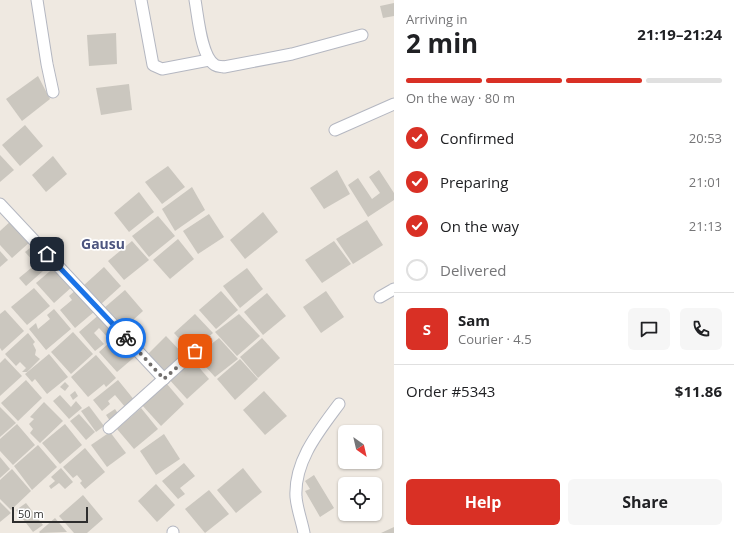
<!DOCTYPE html>
<meta charset="utf-8">
<style>
:root{--surface:#fff;--page:#f6f6f6;--text:#202124;--muted:#757577;--line:#e0e0e0;--accent:#d93025}
body{margin:0;font-family:"Open Sans",sans-serif;background:var(--page);color:var(--text);height:100vh;display:flex;flex-direction:column;font-size:15px;white-space:nowrap}
*{box-sizing:border-box;margin:0}
p{font-size:13px;color:var(--muted)}
.icon{flex:none;width:22px;height:22px;fill:none;stroke:currentColor;stroke-width:2;stroke-linecap:round;stroke-linejoin:round}
.map{position:relative;flex:1;overflow:hidden}
.panel{display:flex;flex-direction:column;background:var(--surface);width:340px}
.panel>*{flex:none}
.needle{width:26px;rotate:146deg}
.buttons{position:absolute;left:338px;top:425px;display:grid;gap:8px}
.buttons a{display:grid;place-items:center;width:44px;height:44px;border-radius:6px;background:var(--surface);box-shadow:0 1px 3px #0004;font-size:20px}
.scale{position:absolute;left:12px;bottom:10px;width:76px;box-sizing:border-box;padding-left:4px;border:2px solid #2e2e2e;border-top:0;font-size:11px;line-height:14px;white-space:nowrap;color:#2e2e2e;-webkit-text-stroke:3px #fff;paint-order:stroke}
.pin{position:absolute;display:grid;place-items:center;width:34px;height:34px;color:#fff;margin:-17px;border-radius:8px;box-shadow:0 2px 6px #0006}
.courier{position:absolute;display:grid;place-items:center;width:40px;height:40px;margin:-20px;border:3px solid #1a73e8;border-radius:50%;background:#fff;color:#222;box-shadow:0 1px 5px #0007}
.overview em{font-style:normal;font-weight:700}
.overview div{display:flex;flex-direction:column-reverse}
.overview{display:flex;align-items:center;justify-content:space-between;height:68px;padding:0 12px}
h1{font-size:26px;font-weight:700;line-height:30px}
.bar{display:grid;grid-template-columns:repeat(4,1fr);gap:6px 4px;align-content:center;height:48px;padding:0 12px}
.bar i{height:5px;border-radius:3px;background:var(--line)}
.bar .current{background:var(--accent)}
.bar p{grid-column:span 4}
.line{display:flex;align-items:center;gap:10px;padding:0 12px;border-top:1px solid var(--line)}
.line div{flex:1}
.round{display:grid;place-items:center;flex:none;width:42px;height:42px;border-radius:6px;background:var(--page)}
ol{padding:0 12px;list-style:none}
li{display:flex;align-items:center;gap:12px;height:44px}
li p{margin-inline-start:auto}
li .icon{padding:4px;border-radius:50%;background:var(--accent);color:#fff;stroke-width:4}
li:last-child{color:var(--muted)}
li i{width:22px;height:22px;border:2px solid var(--line);border-radius:50%}
.cta{display:flex;gap:8px;margin-top:auto;padding:8px 12px}
.cta a{flex:1;height:46px;border-radius:6px;background:var(--accent);color:#fff;font-size:16px;font-weight:700;line-height:46px;text-align:center}
.cta a+a{background:var(--page);color:var(--text)}
main{display:flex;flex:1;min-height:0}
.map>svg:first-child{display:block}
.building{fill:#cbc7bf}
.lines{fill:none;stroke-linecap:round;stroke-linejoin:round}
.minor-casing{stroke:#b4b7c1;stroke-width:13}
.minor{stroke:#fff;stroke-width:11}
.done{stroke:#726f6d;stroke-width:4;stroke-dasharray:0 7.2}
.route{stroke:#1a73e8;stroke-width:5}
.labels{text-anchor:middle;dominant-baseline:central;stroke-width:3.5;stroke-linejoin:round;paint-order:stroke}
.district-label{font-size:14px;font-weight:bold;fill:#4d5680;stroke:#fff}
</style>
<main>
<div class="map">
<svg width="394" height="533" viewBox="0 0 394 533">
<rect width="100%" height="100%" fill="#efe9e1"/>
<!-- building -->
<g class="building">
<path d="M394 3V16L383 18 380 6Z"/>
<path d="M116 33 117 64 89 66 87 35Z"/>
<path d="M38 76 50 99 22 121 6 99Z"/>
<path d="M129 84 132 110 101 115 96 88Z"/>
<path d="M25 125 43 146 20 166 2 145Z"/>
<path d="M0 155 14 170 0 182Z"/>
<path d="M53 156 67 174 46 192 32 175Z"/>
<path d="M168 166 185 187 162 204 145 182Z"/>
<path d="M337 170 350 194 324 209 310 188Z"/>
<path d="M379 170 394 193V200L368 217 348 185 358 178 372 199 380 193 369 177Z"/>
<path d="M192 187 205 210 175 231 162 209Z"/>
<path d="M139 192 154 212 129 232 114 213Z"/>
<path d="M263 212 278 232 245 259 230 240Z"/>
<path d="M209 214 224 237 198 254 183 231Z"/>
<path d="M158 216 175 236 149 257 132 236Z"/>
<path d="M12 220 31 241 12 258 0 245V231Z"/>
<path d="M367 220 383 245 353 264 336 239Z"/>
<path d="M178 239 194 259 170 279 153 260Z"/>
<path d="M132 241 149 260 124 280 108 261Z"/>
<path d="M334 241 351 264 322 283 305 260Z"/>
<path d="M35 244 52 263 26 286 19 278 36 264 25 252Z"/>
<path d="M0 251 8 260 0 267Z"/>
<path d="M56 266 73 286 54 303 36 283Z"/>
<path d="M104 267 121 286 100 305 83 286Z"/>
<path d="M247 268 263 289 240 308 223 286Z"/>
<path d="M34 288 50 306 27 325 11 307Z"/>
<path d="M77 289 95 311 75 328 60 310 72 300 69 296Z"/>
<path d="M125 290 143 311 122 330 104 308Z"/>
<path d="M221 291 238 310 216 329 199 310Z"/>
<path d="M326 291 344 317 321 333 303 307Z"/>
<path d="M267 293 286 316 263 335 244 312Z"/>
<path d="M54 309 71 329 46 350 29 329 36 323 38 329 50 319 47 315Z"/>
<path d="M5 310 24 331 2 351 0 348V314Z"/>
<path d="M101 313 117 332 109 339 99 328 94 333 104 344 95 351 79 332Z"/>
<path d="M195 314 213 333 191 352 174 333Z"/>
<path d="M239 314 260 336 237 356 215 332Z"/>
<path d="M73 332 93 354 71 374 51 352Z"/>
<path d="M28 333 35 342 33 344 36 350 35 355 40 359 27 372H22L26 368 20 362 16 366 5 354Z"/>
<path d="M120 333 138 354 117 372 99 352Z"/>
<path d="M166 336 185 356 166 374 147 355Z"/>
<path d="M219 338 238 359 215 377 196 356Z"/>
<path d="M262 338 280 358 258 378 240 357Z"/>
<path d="M49 354 68 377 47 394 35 379 32 382 25 374Z"/>
<path d="M96 355 116 378 106 387 104 384 88 397 71 377Z"/>
<path d="M190 357 209 379 187 399 167 377Z"/>
<path d="M5 358 22 376 0 396V363Z"/>
<path d="M240 359 258 379 235 400 217 379Z"/>
<path d="M26 380 42 398 18 421 1 403Z"/>
<path d="M118 380 135 401 126 408 115 395 108 401 110 404 102 411 93 400Z"/>
<path d="M65 382 69 386 65 391 60 387Z"/>
<path d="M167 384 184 404 161 426 142 405Z"/>
<path d="M75 391 78 396 73 400 70 395Z"/>
<path d="M264 391 287 416 265 435 243 410Z"/>
<path d="M60 395 71 407 76 401 82 408 69 419 53 401Z"/>
<path d="M44 402 63 421 40 443 30 433 33 429 29 424 34 419 30 417Z"/>
<path d="M89 406 104 426 96 432 81 411Z"/>
<path d="M0 407 16 423 0 437Z"/>
<path d="M141 408 158 429 134 449 117 429Z"/>
<path d="M115 409 119 415 110 421 106 415Z"/>
<path d="M79 414 95 432 86 440 70 421Z"/>
<path d="M17 424 35 445 13 465 0 451V439Z"/>
<path d="M65 424 82 445 60 464 42 443Z"/>
<path d="M110 432 126 453 107 467 91 445Z"/>
<path d="M164 434 180 459 156 475 140 451Z"/>
<path d="M38 445 57 467 32 490 14 466Z"/>
<path d="M85 448 105 472 85 489 80 483 82 481 77 475 73 478 63 467Z"/>
<path d="M0 457 10 469 0 478Z"/>
<path d="M184 463 195 476 180 488 185 494 178 499 162 481Z"/>
<path d="M61 468 73 482 65 489 59 483 51 489 49 486 55 481 51 477Z"/>
<path d="M243 468 262 492 236 513 217 490Z"/>
<path d="M12 469 31 491 11 510 0 499V480Z"/>
<path d="M314 475 334 508 320 517 305 491 310 489 305 481Z"/>
<path d="M156 484 175 505 157 522 138 501Z"/>
<path d="M209 490 229 514 205 533 185 509Z"/>
<path d="M83 495 103 519 87 533H74L59 516Z"/>
<path d="M0 502 11 513 0 522Z"/>
<path d="M26 503 43 525 33 532 16 510Z"/>
<path d="M55 518 67 532 40 533 39 532Z"/>
<path d="M394 527V533H381Z"/>
</g>
<g class="lines">
<!-- minor casing -->
<g class="minor-casing">
<g id="minor">
<path d="M37 0 47 64 53 92"/>
<path d="M141 0 153 65 162 69 209 60"/>
<path d="M195 0C198 16 201 57 215 65 218 67 221 66 224 67L292 54 362 35"/>
<path d="M335 130 394 104"/>
<path d="M0 204 164 379"/>
<path d="M380 297 394 289"/>
<path d="M109 428 206 341"/>
<path d="M173 532V533"/>
<path d="M304 533C302 522 297 509 296 497 294 461 319 431 339 404"/>
</g>
</g>
<!-- minor -->
<use href="#minor" class="minor"/>
</g>
<g class="lines">
<!-- done -->
<path class="done" d="M126 338 164 379 195 351"/>
<!-- route -->
<path class="route" d="M47 254 126 338"/>
</g>
<g class="labels">
<!-- district labels -->
<g class="district-label">
<text x="103" y="243">Gausu</text>
</g>
</g>
</svg>
<div class="buttons">
<a><svg class="needle" viewBox="-14 -14 28 28"><path d="M0-13l5 13h-10z" fill="#e53935"/><path d="M0 13l5-13h-10z" fill="#757577"/></svg></a>
<a><svg class="icon" aria-label="locate" viewBox="0 0 24 24"><circle cx="12" cy="12" r="6"/><path d="M12 2v4M12 18v4M2 12h4M18 12h4"/></svg></a>
</div>
<div class="scale">50 m</div>
<div class="pin" style="left:195px;top:351px;background:#ea580c"><svg class="icon" aria-label="bag" viewBox="0 0 24 24"><path d="M5 8h14l-1 12H6zM9 8a3 3 0 0 1 6 0"/></svg></div>
<div class="pin" style="left:47px;top:254px;background:#1f2937"><svg class="icon" aria-label="home" viewBox="0 0 24 24"><path d="M3 11l9-7 9 7M6 9v11h12V9"/></svg></div>
<div class="courier" style="left:126px;top:338px"><svg class="icon" aria-label="bike" viewBox="0 0 24 24"><circle cx="6" cy="16" r="4"/><circle cx="18" cy="16" r="4"/><path d="M6 16l4-8h5l3 8M10 8l3 8H6M13 5h3"/></svg></div>
</div>
<section class="panel">
<div class="overview"><div><h1>2 min</h1><p>Arriving in</p></div><em>21:19–21:24</em></div>
<div class="bar"><i class="current"></i><i class="current"></i><i class="current"></i><i></i><p>On the way · 80 m</p></div>
<ol>
<li><svg class="icon" aria-label="check" viewBox="0 0 24 24"><path d="M5 12l5 5 9-10"/></svg>Confirmed<p>20:53</p></li>
<li><svg class="icon" aria-label="check" viewBox="0 0 24 24"><path d="M5 12l5 5 9-10"/></svg>Preparing<p>21:01</p></li>
<li><svg class="icon" aria-label="check" viewBox="0 0 24 24"><path d="M5 12l5 5 9-10"/></svg>On the way<p>21:13</p></li>
<li><i></i>Delivered</li>
</ol>
<div class="line" style="height:72px"><b class="round" style="background:var(--accent);color:#fff">S</b><div><b>Sam</b><p>Courier · 4.5</p></div><a class="round"><svg class="icon" aria-label="chat" viewBox="0 0 24 24"><path d="M4 5h16v11H9l-5 4z"/></svg></a><a class="round"><svg class="icon" aria-label="phone" viewBox="0 0 24 24"><path d="M5 4h4l2 5-3 2q2 4 5 5l2-3 5 2v4C11 20 4 13 5 4z"/></svg></a></div>
<div class="line" style="height:52px"><div>Order #5343</div><b>$11.86</b></div>
<div class="cta"><a>Help</a><a>Share</a></div>
</section>
</main>
